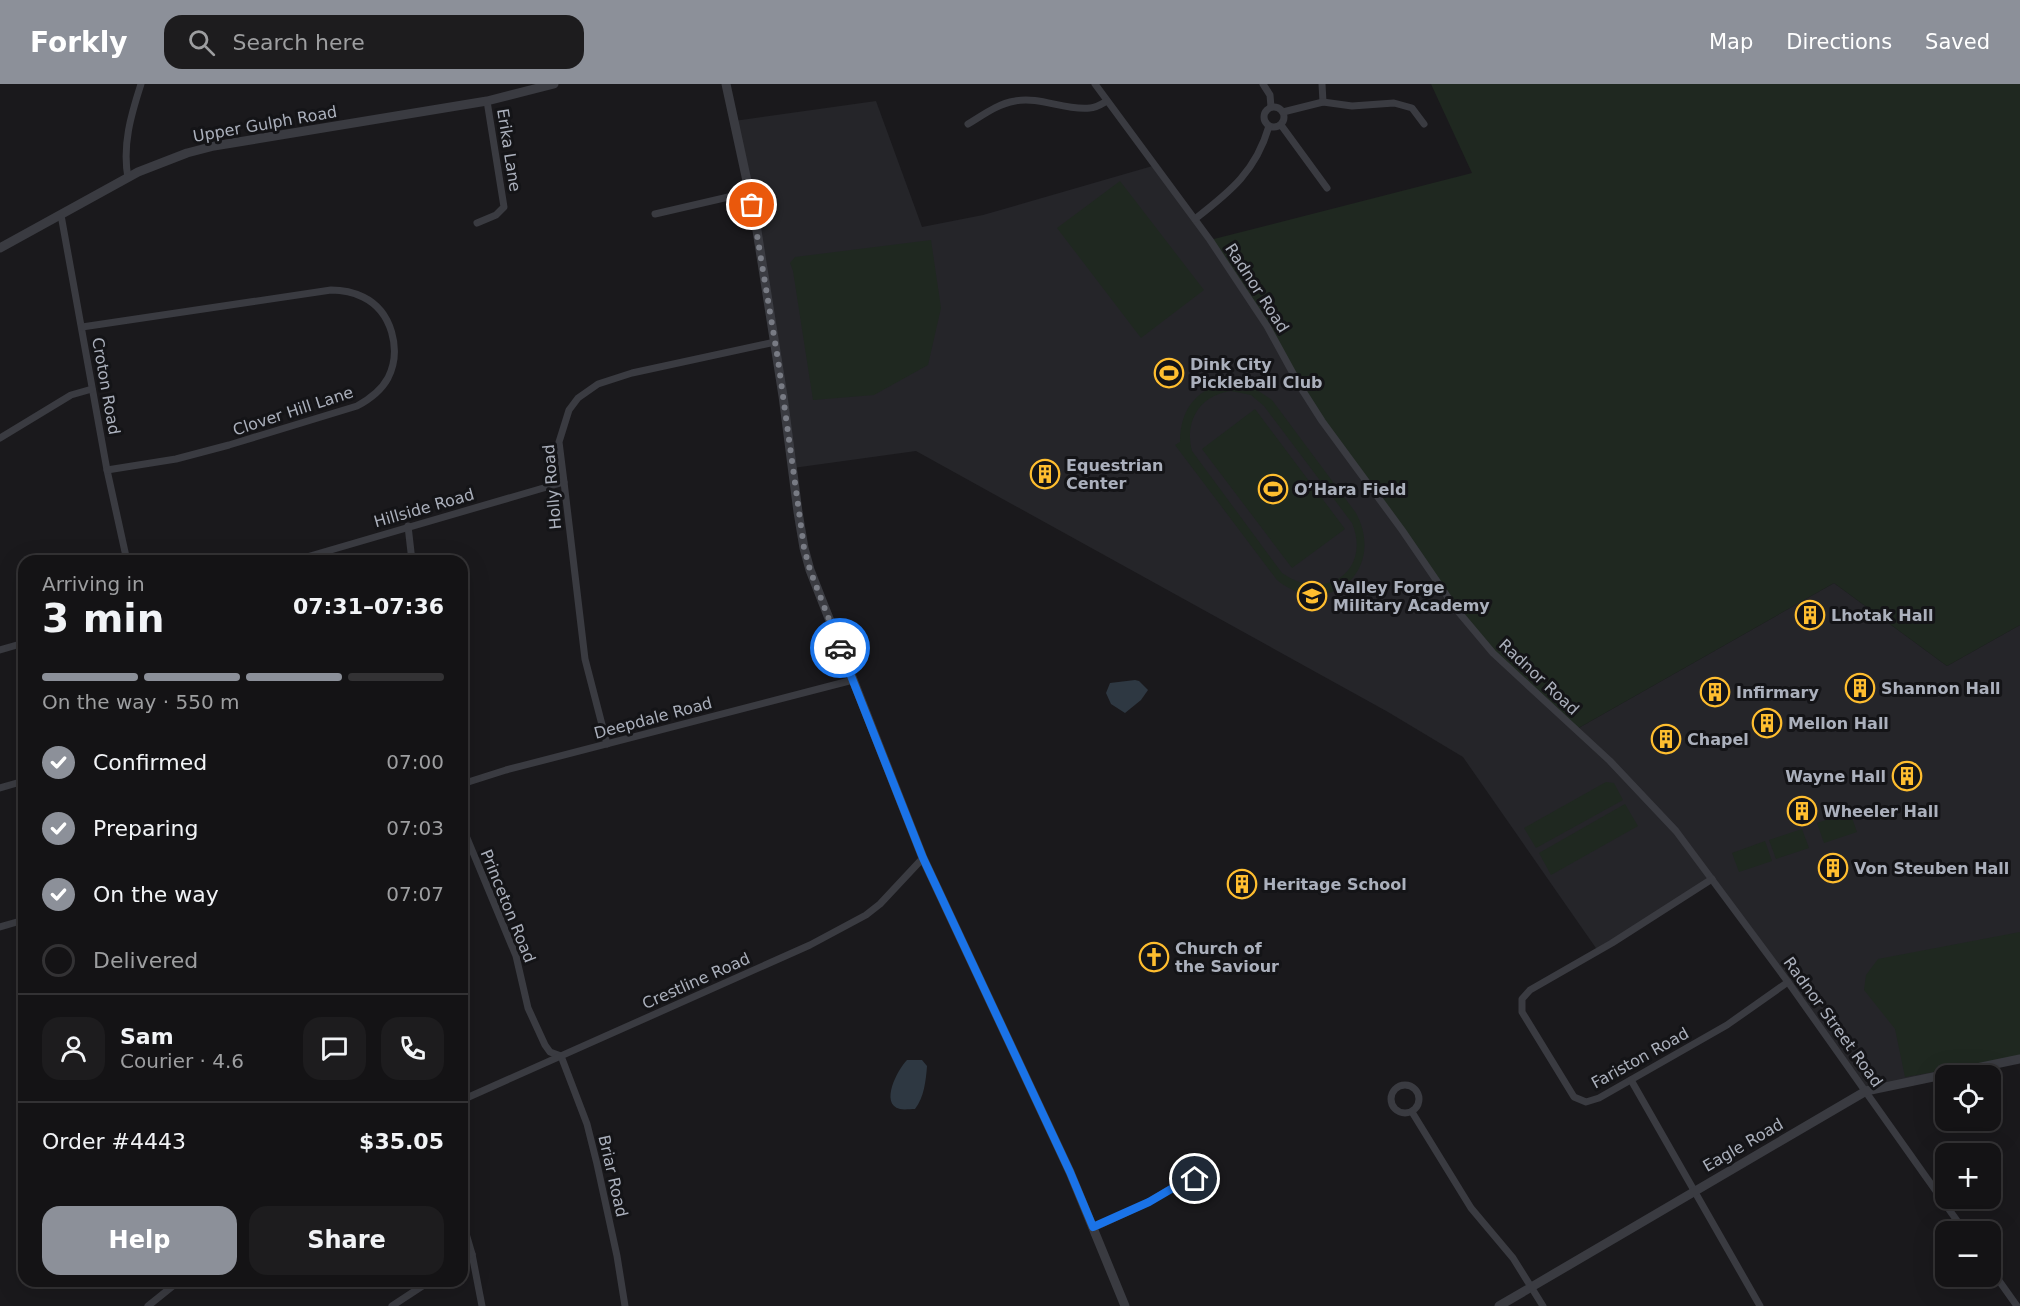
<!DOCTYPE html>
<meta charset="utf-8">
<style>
:root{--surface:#141315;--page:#1d1c1e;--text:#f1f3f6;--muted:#9d9ea0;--line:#333234;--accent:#8c9099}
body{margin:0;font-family:"DejaVu Sans",sans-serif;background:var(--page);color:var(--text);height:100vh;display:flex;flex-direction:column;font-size:22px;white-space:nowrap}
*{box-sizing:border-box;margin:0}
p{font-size:20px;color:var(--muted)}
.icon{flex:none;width:33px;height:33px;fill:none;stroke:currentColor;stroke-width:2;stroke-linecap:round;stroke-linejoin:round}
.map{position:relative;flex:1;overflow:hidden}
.panel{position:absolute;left:18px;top:471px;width:450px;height:732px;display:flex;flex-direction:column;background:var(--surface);border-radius:18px;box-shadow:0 6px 24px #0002,0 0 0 2px var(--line)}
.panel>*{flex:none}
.buttons{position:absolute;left:1935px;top:981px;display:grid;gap:12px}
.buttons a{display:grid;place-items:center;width:66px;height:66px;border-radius:12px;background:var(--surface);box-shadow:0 6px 24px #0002,0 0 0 2px var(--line);font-size:30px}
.pin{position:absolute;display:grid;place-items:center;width:51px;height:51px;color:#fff;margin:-26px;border:3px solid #fff;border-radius:50%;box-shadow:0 2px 6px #0007}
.courier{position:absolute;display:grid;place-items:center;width:60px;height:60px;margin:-30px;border:4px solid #1a73e8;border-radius:50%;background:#fff;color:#222;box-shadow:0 2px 8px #0007}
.headline em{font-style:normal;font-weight:600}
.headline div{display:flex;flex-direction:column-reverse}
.headline{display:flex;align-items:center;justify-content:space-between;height:102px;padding:0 24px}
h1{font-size:39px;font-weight:600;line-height:45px}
.bar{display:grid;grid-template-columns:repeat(4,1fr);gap:9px 6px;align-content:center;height:72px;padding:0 24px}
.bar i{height:8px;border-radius:4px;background:var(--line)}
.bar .active{background:var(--accent)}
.bar p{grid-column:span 4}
.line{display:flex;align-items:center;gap:15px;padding:0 24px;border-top:2px solid var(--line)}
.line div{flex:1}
.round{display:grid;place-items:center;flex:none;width:63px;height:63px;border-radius:18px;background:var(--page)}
ol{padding:0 24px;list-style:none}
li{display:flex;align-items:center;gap:18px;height:66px}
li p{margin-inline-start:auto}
li .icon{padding:6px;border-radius:50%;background:var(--accent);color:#fff;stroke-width:4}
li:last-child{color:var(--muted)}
li i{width:33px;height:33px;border:3px solid var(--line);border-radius:50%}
.button{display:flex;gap:12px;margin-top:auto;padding:12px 24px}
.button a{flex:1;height:69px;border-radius:18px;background:var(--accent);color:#fff;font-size:24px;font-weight:600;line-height:69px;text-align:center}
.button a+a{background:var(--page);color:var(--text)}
header{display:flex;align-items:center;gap:36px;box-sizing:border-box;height:84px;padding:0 30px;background:var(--accent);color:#fff}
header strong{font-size:28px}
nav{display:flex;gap:33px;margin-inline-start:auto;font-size:21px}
.search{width:420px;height:54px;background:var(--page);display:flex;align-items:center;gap:15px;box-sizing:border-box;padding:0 21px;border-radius:18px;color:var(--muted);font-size:22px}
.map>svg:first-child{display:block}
.built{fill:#252529}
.green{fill:#1f2820;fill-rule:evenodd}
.water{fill:#2e3842}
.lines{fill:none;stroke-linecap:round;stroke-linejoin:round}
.minor{stroke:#3a3b41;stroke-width:7}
.tertiary{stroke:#3a3b41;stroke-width:9}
.done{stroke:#787b84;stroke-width:6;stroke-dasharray:0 10.8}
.route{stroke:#1a73e8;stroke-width:8}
.labels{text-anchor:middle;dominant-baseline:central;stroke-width:6;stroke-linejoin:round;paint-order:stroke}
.street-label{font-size:16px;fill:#abb0bc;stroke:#141417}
.poi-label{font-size:16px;font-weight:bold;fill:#abb0bc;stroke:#141417;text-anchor:start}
</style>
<header>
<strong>Forkly</strong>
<div class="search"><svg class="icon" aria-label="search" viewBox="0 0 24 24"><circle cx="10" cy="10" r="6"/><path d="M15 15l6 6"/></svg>Search here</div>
<nav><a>Map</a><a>Directions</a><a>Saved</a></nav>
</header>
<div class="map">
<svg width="2020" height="1222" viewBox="0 0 2020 1222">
<rect width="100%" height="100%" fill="#1a191c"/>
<!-- built -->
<path class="built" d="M876 17 922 143 983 131 1156 81 1575 646 1834 499 1947 582 2020 541V975L1866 1007 1712 796 1598 867 1463 673 1388 628 916 367 793 384 734 37Z"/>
<!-- green -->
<g class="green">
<path d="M1431 0H2020V541L1947 582 1834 499 1575 646 1474 548 1322 337 1267 241 1210 156 1472 89Z"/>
<path d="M1120 97 1204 206 1141 254 1057 144Z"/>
<path d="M931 156 941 224 928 281 874 311 813 316 793 187 790 179 795 173Z"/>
<path d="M1225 299H1238L1251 302 1272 316 1356 429C1387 487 1327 537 1277 496L1175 361 1180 358C1180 327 1195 306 1225 299ZM1231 307 1251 311 1264 322 1352 439C1372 488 1324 519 1282 489L1192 367C1184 337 1200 311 1231 307Z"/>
<path d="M1255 325 1345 445 1292 484 1202 365Z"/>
<path d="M1606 698 1614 699 1623 716 1536 764 1524 744Z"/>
<path d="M1625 720 1638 742 1551 791 1539 769Z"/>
<path d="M1850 728 1857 748 1824 759 1817 739Z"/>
<path d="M1802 745 1809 764 1776 775 1769 756Z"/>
<path d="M1765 757 1772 777 1739 788 1732 769Z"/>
<path d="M2020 848V973L1905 993 1895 945 1864 906 1866 891 1878 875Z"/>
</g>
<!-- water -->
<g class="water">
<path d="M1135 596 1139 597 1148 606 1141 616 1125 629 1111 620 1106 609 1110 599Z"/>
<path d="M907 976H922L927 982C926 996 924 1014 915 1025 911 1025 904 1026 900 1025 879 1020 898 985 907 976Z"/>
</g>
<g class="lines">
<!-- minor -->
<g class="minor">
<path d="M1095 0 1210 156 1267 242 1301 304 1322 337 1402 446 1456 525 1493 569 1610 677 1676 747 1788 898 1965 1148"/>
<path d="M1263 0 1270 11 1271 23"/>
<path d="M1322 0 1323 18"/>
<circle cx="1274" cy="33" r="10"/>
<path d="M1283 28 1323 18 1352 22 1394 19 1412 24 1424 40"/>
<path d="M968 40C983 31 997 20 1015 17 1040 12 1065 27 1090 24 1096 24 1102 20 1107 17"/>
<path d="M1281 41 1327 104"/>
<path d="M128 94C122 61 131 31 141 0"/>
<path d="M655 130 750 108"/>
<path d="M61 131 107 386 127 477"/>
<path d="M1195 135C1231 107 1256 87 1269 42"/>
<path d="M477 139 496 131 504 123 487 17"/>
<path d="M82 243 331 206C342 206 353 208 363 213 392 227 402 266 388 294 381 307 370 315 357 322L229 361 176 375 107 386"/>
<path d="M0 354 71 311 92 305"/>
<path d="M408 442 412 477"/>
<path d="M293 477 564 398"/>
<path d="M0 566 24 559"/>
<path d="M607 660 585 575 564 398 559 358 569 326 578 314 598 300 632 289 775 258"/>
<path d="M462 700 506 686 853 596"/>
<path d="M0 704 24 697"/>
<path d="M462 742 516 872 528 924 545 961 550 968 561 972 587 1040 597 1080 617 1172 625 1222"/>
<path d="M1712 795 1612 859 1530 906 1522 915V928L1574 1013 1586 1018 1599 1014 1727 941 1788 898"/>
<path d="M0 843 24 836"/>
<path d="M1631 996 1760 1222"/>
<circle cx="1405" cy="1015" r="14"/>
<path d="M462 1016 810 861 866 831 880 820 923 774"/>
<path d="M1412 1028 1471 1124 1513 1174 1543 1222"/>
<path d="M462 1136 472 1170 482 1222"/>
<path d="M1093 1144 1149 1118 1178 1100 1216 1090"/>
<path d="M462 1177 472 1170"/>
<path d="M1990 1184 2017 1222"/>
<path d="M148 1222 179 1197"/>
<path d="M392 1222 430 1197"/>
</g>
<!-- tertiary -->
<g class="tertiary">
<path d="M726 0 755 134 783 312 798 428 804 464 810 486 923 774 1070 1088 1125 1222"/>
<path d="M0 164 138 88 187 69 214 62 487 17 554 0"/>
<path d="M1499 1222 1866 1007 2020 975"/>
</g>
</g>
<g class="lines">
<!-- done -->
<path class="done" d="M752 121 778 276 804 464 810 486 840 564"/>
<!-- route -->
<path class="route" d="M840 564 923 774 1070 1088 1093 1143 1149 1118 1178 1101 1195 1095"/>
</g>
<!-- icons -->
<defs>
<g id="stadium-ring" transform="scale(1.5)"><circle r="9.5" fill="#141417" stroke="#ffbe2f" stroke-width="1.5"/><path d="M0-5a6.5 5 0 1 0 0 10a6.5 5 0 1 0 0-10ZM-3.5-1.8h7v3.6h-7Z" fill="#ffbe2f"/></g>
<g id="building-ring" transform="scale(1.5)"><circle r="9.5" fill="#141417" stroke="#ffbe2f" stroke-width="1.5"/><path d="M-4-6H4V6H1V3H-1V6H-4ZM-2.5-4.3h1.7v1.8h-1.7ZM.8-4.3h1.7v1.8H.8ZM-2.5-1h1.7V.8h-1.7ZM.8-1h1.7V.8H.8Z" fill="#ffbe2f"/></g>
<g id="university-ring" transform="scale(1.5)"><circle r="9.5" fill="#141417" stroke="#ffbe2f" stroke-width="1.5"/><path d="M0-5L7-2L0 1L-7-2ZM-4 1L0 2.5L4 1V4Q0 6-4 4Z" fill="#ffbe2f"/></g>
<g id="church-ring" transform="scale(1.5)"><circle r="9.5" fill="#141417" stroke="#ffbe2f" stroke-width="1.5"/><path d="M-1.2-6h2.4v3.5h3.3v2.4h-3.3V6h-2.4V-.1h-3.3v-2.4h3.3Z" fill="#ffbe2f"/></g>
</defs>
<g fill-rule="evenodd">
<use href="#stadium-ring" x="1169" y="289"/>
<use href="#building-ring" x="1045" y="390"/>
<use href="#stadium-ring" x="1273" y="405"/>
<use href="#university-ring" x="1312" y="512"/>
<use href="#building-ring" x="1810" y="531"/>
<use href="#building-ring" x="1860" y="604"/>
<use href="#building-ring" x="1715" y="608"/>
<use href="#building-ring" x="1767" y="639"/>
<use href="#building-ring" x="1666" y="655"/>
<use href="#building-ring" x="1907" y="692"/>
<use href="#building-ring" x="1802" y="727"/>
<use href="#building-ring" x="1833" y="784"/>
<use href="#building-ring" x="1242" y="800"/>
<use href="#church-ring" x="1154" y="873"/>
</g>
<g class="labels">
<!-- street labels -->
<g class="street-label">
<text transform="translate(265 40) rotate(-10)">Upper Gulph Road</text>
<text transform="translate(509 66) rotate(81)">Erika Lane</text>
<text transform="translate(1257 204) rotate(57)">Radnor Road</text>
<text transform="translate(106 302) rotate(80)">Croton Road</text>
<text transform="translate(293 327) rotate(-18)">Clover Hill Lane</text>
<text transform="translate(552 403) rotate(-95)">Holly Road</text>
<text transform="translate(424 424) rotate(-16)">Hillside Road</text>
<text transform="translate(1539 593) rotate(43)">Radnor Road</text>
<text transform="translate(653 634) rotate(-15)">Deepdale Road</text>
<text transform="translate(508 822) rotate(68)">Princeton Road</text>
<text transform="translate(696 897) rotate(-24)">Crestline Road</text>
<text transform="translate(1833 938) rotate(54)">Radnor Street Road</text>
<text transform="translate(1640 974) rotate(-29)">Fariston Road</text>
<text transform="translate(1743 1061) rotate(-30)">Eagle Road</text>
<text transform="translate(613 1092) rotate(77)">Briar Road</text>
</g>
<!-- poi labels -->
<g class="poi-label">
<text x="1190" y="280">Dink City<tspan x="1190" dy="18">Pickleball Club</tspan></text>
<text x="1066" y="381">Equestrian<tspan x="1066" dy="18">Center</tspan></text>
<text x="1294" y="405">O’Hara Field</text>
<text x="1333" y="503">Valley Forge<tspan x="1333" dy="18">Military Academy</tspan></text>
<text x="1831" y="531">Lhotak Hall</text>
<text x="1881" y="604">Shannon Hall</text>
<text x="1736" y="608">Infirmary</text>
<text x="1788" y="639">Mellon Hall</text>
<text x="1687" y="655">Chapel</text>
<text x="1886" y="692" text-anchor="end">Wayne Hall</text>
<text x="1823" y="727">Wheeler Hall</text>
<text x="1854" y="784">Von Steuben Hall</text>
<text x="1263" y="800">Heritage School</text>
<text x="1175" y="864">Church of<tspan x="1175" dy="18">the Saviour</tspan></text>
</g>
</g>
</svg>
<div class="buttons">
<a><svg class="icon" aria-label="locate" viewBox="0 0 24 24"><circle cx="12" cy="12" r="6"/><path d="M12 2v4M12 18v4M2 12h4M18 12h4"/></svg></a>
<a>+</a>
<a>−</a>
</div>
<div class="pin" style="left:752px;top:121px;background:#ea580c"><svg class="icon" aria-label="bag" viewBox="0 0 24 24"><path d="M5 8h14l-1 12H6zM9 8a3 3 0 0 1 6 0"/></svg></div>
<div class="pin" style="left:1195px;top:1095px;background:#1f2937"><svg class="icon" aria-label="home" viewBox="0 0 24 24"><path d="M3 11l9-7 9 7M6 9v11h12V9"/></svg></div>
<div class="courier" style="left:840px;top:564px"><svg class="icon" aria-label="car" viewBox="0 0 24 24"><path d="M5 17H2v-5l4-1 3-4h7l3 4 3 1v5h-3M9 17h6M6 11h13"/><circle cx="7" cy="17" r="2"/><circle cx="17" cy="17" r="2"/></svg></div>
<section class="panel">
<div class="headline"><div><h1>3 min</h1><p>Arriving in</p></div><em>07:31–07:36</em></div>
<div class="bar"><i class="active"></i><i class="active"></i><i class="active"></i><i></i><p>On the way · 550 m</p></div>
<ol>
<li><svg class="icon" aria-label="check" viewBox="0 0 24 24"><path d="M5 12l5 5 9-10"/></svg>Confirmed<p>07:00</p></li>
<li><svg class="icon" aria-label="check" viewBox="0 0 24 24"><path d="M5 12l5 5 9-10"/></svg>Preparing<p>07:03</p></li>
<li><svg class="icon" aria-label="check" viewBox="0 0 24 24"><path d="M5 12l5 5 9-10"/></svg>On the way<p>07:07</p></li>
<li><i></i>Delivered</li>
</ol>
<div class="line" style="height:108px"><a class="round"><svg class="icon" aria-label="person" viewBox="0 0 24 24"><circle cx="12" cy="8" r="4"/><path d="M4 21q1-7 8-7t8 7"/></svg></a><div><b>Sam</b><p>Courier · 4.6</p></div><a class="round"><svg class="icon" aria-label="chat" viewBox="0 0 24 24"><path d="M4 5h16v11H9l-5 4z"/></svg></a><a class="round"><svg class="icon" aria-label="phone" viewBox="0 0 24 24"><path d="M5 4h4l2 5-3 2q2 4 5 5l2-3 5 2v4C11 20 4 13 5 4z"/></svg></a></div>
<div class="line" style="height:78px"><div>Order #4443</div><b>$35.05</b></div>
<div class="button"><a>Help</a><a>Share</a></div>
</section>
</div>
